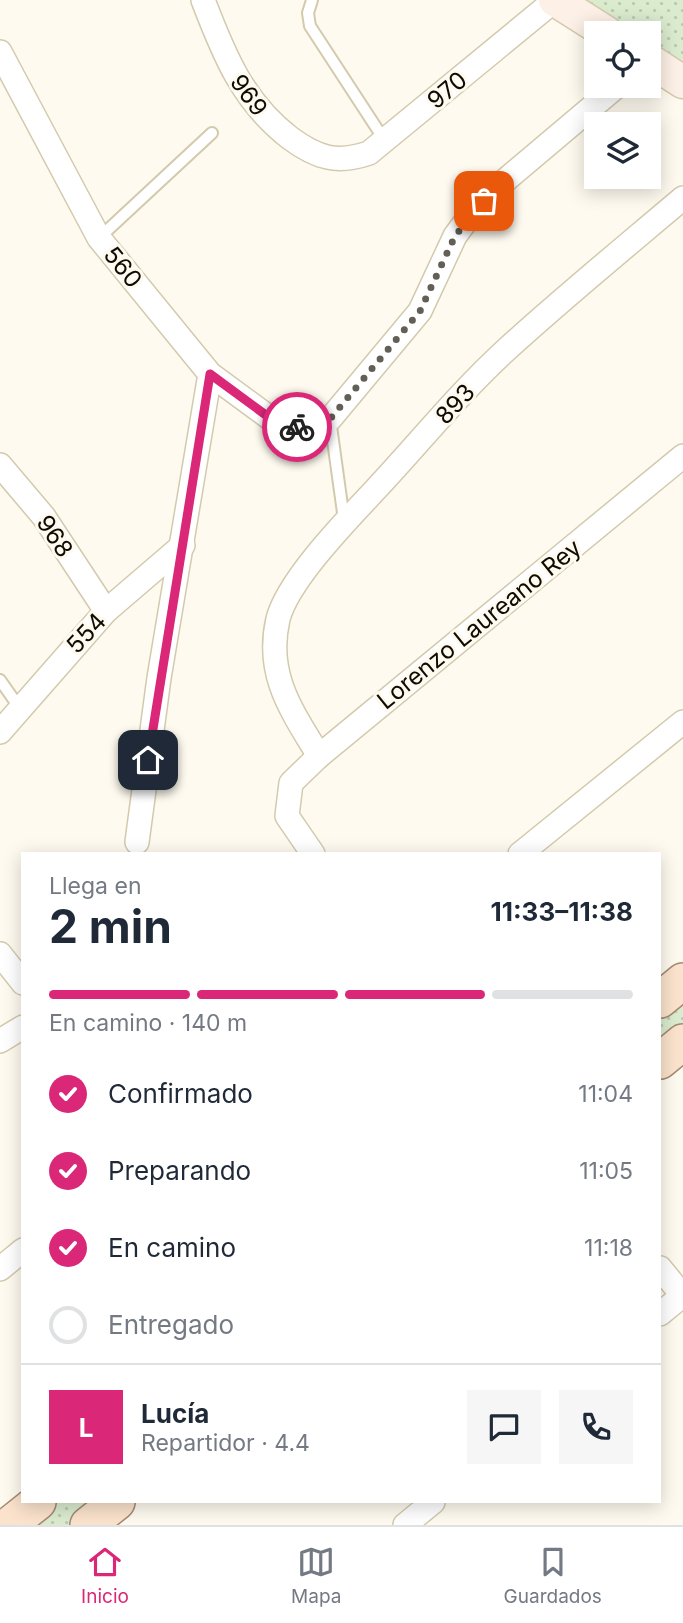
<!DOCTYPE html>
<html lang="es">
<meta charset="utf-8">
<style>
:root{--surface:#fff;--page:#f6f6f7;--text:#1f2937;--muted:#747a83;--line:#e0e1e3;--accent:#db2777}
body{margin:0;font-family:Inter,sans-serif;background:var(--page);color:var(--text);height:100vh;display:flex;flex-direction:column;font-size:26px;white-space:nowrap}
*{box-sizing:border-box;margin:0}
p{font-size:23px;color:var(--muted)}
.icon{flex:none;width:38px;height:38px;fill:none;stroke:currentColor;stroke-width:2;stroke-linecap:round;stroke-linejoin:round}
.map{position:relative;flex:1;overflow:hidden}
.side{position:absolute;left:21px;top:852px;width:640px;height:651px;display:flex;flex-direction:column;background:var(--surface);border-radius:0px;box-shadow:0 4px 18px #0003}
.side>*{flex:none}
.tools{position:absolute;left:584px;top:21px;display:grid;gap:14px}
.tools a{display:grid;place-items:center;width:77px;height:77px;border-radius:0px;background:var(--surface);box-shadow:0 4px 18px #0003;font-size:35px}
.pin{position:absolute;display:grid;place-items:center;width:60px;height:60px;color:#fff;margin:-30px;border-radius:14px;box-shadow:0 4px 10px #0006}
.courier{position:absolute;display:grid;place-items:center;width:70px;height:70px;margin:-35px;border:5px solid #db2777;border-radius:50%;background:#fff;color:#222;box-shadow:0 2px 9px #0007}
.summary em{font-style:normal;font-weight:700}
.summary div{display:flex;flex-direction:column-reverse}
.summary{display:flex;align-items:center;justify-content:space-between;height:119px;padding:0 28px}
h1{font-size:46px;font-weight:700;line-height:52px}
.bar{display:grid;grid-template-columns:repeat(4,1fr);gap:10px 7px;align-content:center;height:84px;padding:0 28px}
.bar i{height:9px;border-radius:5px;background:var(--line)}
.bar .active{background:var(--accent)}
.bar p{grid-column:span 4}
.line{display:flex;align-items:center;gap:18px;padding:0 28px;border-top:2px solid var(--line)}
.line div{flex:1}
.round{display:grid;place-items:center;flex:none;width:74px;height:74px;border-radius:0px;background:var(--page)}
ol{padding:0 28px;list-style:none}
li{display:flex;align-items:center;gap:21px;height:77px}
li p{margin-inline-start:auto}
li .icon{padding:7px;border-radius:50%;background:var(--accent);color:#fff;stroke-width:4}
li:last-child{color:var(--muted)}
li i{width:38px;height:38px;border:4px solid var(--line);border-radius:50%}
.dock{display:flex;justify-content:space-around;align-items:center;height:98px;border-top:2px solid var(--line);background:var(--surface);font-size:19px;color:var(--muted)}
.dock a{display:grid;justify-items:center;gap:4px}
.dock .active{color:var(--accent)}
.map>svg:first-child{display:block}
.grass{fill:url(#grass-dots)}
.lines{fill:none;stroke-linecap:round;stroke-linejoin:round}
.lane-casing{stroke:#d3caad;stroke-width:14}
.street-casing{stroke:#d3caad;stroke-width:26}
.secondary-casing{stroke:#d3caad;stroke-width:35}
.primary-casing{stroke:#a58a70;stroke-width:38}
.lane{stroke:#fff;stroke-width:10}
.street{stroke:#fff;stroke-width:23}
.secondary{stroke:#fdf0e6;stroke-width:32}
.primary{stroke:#fae2cc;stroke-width:35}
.done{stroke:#625f56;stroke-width:7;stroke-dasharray:0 12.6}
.route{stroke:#db2777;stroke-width:9}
.labels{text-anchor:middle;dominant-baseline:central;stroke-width:6;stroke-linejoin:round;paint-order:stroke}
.street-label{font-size:24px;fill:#0e0b03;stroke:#fefaef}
</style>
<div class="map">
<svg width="683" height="1525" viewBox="0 0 683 1525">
<defs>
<pattern id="grass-dots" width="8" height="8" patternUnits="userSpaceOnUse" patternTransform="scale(1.75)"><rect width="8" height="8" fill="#daebce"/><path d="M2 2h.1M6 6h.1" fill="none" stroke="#bac8af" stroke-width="1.8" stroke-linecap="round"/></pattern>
</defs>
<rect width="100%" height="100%" fill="#fefaef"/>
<!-- grass -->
<g class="grass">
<path d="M555 0H683V82L649 60V33H607Z"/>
<path d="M683 981V1042L660 1061V1000Z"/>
<path d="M38 1502H117L88 1525H9Z"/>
</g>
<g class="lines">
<!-- lane casing -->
<g class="lane-casing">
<g id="lane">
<path d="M312 0 308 13 310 26 385 141"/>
<path d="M99 238 212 133"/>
<path d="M330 419 344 520"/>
<path d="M0 680 19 707"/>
</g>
</g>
<!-- street casing -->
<g class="street-casing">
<g id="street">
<path d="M203 0C224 55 243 102 290 138 317 158 337 164 369 153L555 0"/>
<path d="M0 52 99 238 210 374 274 421 304 429 330 419 420 311 455 236 472 213 495 189 617 86"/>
<path d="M0 465 44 517 106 611"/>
<path d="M0 732 106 611 183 545"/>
<path d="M319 756C292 711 265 675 278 619 288 580 348 519 376 489 419 443 460 392 506 350 564 297 624 248 683 198"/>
<path d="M137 842 159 678 210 374"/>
<path d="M313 854 287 816 291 783 319 756 683 456"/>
<path d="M520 854 683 722"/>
<path d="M0 954 23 983"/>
<path d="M0 1041 23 1027"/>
<path d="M660 1268 683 1296"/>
<path d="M0 1269 23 1250"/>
<path d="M660 1314 683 1295"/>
<path d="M405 1525 433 1502"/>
</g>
</g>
<!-- secondary casing -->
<g class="secondary-casing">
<g id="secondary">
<path d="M555 0 607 33"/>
<path d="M649 60 683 82"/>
</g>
</g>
<!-- primary casing -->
<g class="primary-casing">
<g id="primary">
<path d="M660 1000 683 981"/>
<path d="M660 1061 683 1042"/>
<path d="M9 1525 38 1502"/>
<path d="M88 1525 117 1502"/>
</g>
</g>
<!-- lane -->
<use href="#lane" class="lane"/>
<!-- street -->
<use href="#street" class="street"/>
<!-- secondary -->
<use href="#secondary" class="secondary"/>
<!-- primary -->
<use href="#primary" class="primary"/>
</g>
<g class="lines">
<!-- done -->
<path class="done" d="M297 427 304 429 330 419 420 311 455 236 484 201"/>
<!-- route -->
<path class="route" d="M148 760 210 374 274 421 297 427"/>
</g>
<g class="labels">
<!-- street labels -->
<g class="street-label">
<text transform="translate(447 90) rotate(-40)">970</text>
<text transform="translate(249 95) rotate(54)">969</text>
<text transform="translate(123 267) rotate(51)">560</text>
<text transform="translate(455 404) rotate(-47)">893</text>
<text transform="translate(55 536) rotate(56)">968</text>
<text transform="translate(479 624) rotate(-39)">Lorenzo Laureano Rey</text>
<text transform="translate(86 633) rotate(-47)">554</text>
</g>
</g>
</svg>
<div class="tools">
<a><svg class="icon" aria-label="locate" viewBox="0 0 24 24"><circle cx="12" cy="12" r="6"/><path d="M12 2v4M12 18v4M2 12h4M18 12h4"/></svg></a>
<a><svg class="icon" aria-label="layers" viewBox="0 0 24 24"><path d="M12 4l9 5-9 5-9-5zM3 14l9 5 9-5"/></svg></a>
</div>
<div class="pin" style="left:484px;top:201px;background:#ea580c"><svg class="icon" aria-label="bag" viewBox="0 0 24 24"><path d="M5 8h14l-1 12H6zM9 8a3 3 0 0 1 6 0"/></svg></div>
<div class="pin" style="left:148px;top:760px;background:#1f2937"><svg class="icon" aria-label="home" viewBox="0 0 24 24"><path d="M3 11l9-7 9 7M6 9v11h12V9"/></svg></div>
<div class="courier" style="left:297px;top:427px"><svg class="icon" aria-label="bike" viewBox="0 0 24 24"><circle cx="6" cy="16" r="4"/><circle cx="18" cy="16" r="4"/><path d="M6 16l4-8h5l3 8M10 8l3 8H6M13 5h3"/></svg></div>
<section class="side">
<div class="summary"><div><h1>2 min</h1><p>Llega en</p></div><em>11:33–11:38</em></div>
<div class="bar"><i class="active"></i><i class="active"></i><i class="active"></i><i></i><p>En camino · 140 m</p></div>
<ol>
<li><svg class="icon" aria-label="check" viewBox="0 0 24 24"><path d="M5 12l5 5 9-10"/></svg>Confirmado<p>11:04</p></li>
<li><svg class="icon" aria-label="check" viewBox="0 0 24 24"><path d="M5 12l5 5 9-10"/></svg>Preparando<p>11:05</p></li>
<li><svg class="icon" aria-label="check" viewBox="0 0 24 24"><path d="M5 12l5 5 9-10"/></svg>En camino<p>11:18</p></li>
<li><i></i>Entregado</li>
</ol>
<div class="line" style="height:126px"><b class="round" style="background:var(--accent);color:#fff">L</b><div><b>Lucía</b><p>Repartidor · 4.4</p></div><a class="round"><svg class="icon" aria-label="chat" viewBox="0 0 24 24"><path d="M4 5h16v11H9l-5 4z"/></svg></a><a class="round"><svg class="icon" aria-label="phone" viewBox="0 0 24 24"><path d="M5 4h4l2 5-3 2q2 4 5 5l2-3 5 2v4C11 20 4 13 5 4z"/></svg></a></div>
</section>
</div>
<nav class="dock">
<a class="active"><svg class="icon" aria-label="home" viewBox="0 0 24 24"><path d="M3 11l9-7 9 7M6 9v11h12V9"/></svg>Inicio</a>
<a><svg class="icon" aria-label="map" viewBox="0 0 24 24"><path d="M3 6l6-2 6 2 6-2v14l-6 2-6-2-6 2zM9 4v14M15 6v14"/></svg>Mapa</a>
<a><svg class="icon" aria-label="saved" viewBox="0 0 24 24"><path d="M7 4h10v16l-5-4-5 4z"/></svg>Guardados</a>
</nav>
